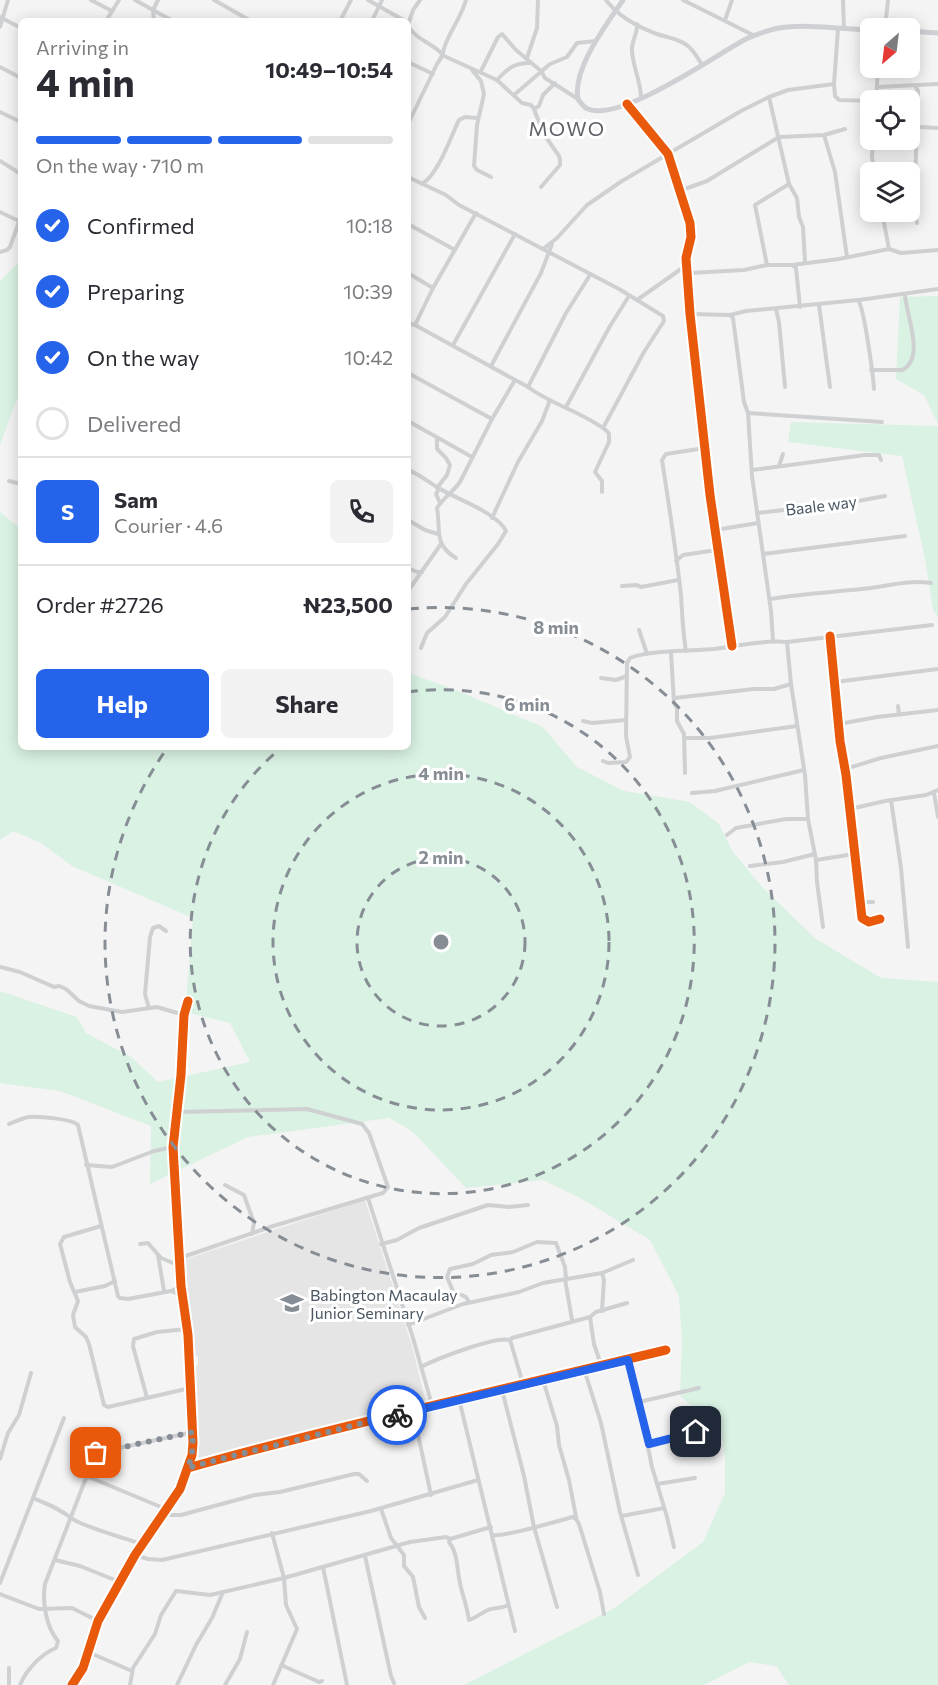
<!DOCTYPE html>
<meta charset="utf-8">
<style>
:root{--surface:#fff;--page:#f2f2f3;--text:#2b2b33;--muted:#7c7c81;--line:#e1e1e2;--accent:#2563eb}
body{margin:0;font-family:Commissioner,sans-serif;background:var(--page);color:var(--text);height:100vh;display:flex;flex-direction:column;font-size:22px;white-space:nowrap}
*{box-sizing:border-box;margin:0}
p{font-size:20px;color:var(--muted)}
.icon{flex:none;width:33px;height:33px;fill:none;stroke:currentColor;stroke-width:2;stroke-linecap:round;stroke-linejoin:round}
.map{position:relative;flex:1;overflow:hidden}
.details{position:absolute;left:18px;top:18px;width:393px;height:732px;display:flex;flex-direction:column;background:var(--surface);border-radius:9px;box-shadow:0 3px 15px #0003}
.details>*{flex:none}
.needle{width:39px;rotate:208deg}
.controls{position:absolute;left:860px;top:18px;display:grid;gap:12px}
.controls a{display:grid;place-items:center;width:60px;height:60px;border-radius:9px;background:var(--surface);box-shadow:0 3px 15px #0003;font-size:30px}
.pin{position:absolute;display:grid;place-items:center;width:51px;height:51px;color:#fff;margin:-26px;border-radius:12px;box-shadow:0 3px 9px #0006}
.courier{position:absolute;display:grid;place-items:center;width:60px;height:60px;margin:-30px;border:4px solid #2563eb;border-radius:50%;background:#fff;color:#222;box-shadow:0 2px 8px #0007}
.overview em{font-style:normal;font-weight:700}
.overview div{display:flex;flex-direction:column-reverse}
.overview{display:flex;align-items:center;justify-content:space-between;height:102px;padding:0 18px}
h1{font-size:39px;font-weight:700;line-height:45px}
.bar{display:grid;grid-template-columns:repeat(4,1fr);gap:9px 6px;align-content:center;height:72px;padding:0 18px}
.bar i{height:8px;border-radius:4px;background:var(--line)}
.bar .active{background:var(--accent)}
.bar p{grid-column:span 4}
.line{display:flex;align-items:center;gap:15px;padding:0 18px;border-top:2px solid var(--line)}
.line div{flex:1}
.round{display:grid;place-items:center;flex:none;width:63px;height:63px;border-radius:9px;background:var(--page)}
ol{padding:0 18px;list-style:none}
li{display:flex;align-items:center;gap:18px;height:66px}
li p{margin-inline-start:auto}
li .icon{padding:6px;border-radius:50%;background:var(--accent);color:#fff;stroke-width:4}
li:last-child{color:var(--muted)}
li i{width:33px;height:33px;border:3px solid var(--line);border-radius:50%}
.action{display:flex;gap:12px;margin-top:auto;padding:12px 18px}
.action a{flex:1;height:69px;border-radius:9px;background:var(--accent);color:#fff;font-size:24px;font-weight:700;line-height:69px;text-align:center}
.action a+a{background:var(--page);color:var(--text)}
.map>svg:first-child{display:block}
.education{fill:#e6e5e6}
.green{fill:#d9f2e3}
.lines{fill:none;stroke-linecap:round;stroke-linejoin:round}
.street{stroke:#ced0d2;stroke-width:4}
.secondary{stroke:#ced0d4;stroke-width:5}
.cycleway-casing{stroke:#fff;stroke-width:13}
.cycleway{stroke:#e8590c;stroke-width:9}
.done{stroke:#868d94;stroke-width:6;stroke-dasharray:0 10.8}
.route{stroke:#2563eb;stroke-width:8}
.ring{fill:none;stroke:#868d94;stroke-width:3;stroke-dasharray:10 8}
.labels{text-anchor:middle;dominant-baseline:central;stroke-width:6;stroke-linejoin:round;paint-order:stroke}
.street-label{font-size:16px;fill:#4a5661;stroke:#fff}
.poi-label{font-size:16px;fill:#4a5661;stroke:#fff;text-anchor:start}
.quarter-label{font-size:20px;letter-spacing:1.5px;fill:#5f6368;stroke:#fff}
.centre{fill:#868d94;stroke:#fff;stroke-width:3}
.ring-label{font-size:18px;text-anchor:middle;font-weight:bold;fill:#868d94;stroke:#fff;stroke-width:6;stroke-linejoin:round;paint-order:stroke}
</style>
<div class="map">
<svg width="938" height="1685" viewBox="0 0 938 1685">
<rect width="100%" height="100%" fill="#f4f4f4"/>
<!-- education -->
<path class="education" d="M365 1200 412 1346 426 1403 199 1460 193 1368 198 1365V1357L191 1352 183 1260Z"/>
<!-- green -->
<g class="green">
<path d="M21 260V396L16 401 0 445V281Z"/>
<path d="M938 296V424L924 395 896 379 900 297Z"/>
<path d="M791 422 938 426V618L933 609 925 559 902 456 788 442Z"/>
<path d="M0 512 21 529V747H408V673L448 687 543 727 577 767 624 791 690 802 719 824 733 852 763 888 816 939 881 978 938 982V1685H789L776 1666 749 1662 704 1685H464L613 1609 703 1542 725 1493V1457L719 1419 697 1411 680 1396 682 1341 679 1296 650 1240 582 1199 543 1180 466 1188 412 1131 389 1118 248 1137 150 1184 151 1126 60 1091 0 1083V991L77 1017 86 1033 131 1057 158 1082 250 1062 230 1023 185 1012 193 918 72 866 41 843 13 831 0 840Z"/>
</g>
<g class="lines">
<!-- street -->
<g class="street">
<path d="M91 0 112 11"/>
<path d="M135 0 173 21"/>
<path d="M214 0 251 21"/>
<path d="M368 0 405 21"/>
<path d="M606 0C618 16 638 27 657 34 668 38 678 38 688 46 694 51 698 58 702 65"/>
<path d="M683 0 753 35"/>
<path d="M843 0 844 29"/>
<path d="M0 17 21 28"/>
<path d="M725 20 732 0"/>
<path d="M106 21 119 0"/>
<path d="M154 21 153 10 158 0"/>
<path d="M340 21 351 0"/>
<path d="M372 21 382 0"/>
<path d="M637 24C638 33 631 42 632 51 633 68 641 81 641 98"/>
<path d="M408 25 413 10 420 0"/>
<path d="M408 26C417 41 434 43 444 56L497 80 522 103 531 105 534 109 543 133 559 156 560 160V165L541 187"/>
<path d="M0 27 8 0"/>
<path d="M885 28 888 0"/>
<path d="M527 58 537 28 538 0"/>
<path d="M408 62 433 74"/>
<path d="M0 67 21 78"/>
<path d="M472 70 481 81 484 94 477 125 474 166 477 170 491 177"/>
<path d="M481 71 498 37 502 34 516 50 541 71 545 78 578 99"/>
<path d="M497 80C508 68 514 63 530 63"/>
<path d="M834 84 835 96 839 100 870 101"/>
<path d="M915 85 918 91V97L915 182V215L917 223"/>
<path d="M877 87 938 84"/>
<path d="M514 95 550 64 567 57 577 43 596 41"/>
<path d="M769 97 789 184 797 198 799 217 803 227 805 262"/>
<path d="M876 100 878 68"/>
<path d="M627 104 668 154 690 223 691 237 686 258 690 314 710 495 732 646"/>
<path d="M534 109 539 106 543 95 555 83"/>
<path d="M0 112 21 122"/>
<path d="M408 124 437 64C446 52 441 54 446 43 452 28 462 15 466 0"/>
<path d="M919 127 938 128"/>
<path d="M824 135 835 172 847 257"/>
<path d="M873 140 872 156 874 172"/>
<path d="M0 161 21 174"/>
<path d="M408 177 446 195 459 205 619 289 663 316 664 321 644 352 603 428"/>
<path d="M422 184C439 173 450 138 459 120L465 117 478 118"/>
<path d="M679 191 707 181 779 137 824 135 845 129"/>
<path d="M0 212 19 221"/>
<path d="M408 224 455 250"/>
<path d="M543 249 557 238 587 205 622 181 741 111 769 97 788 90 834 84 838 29"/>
<path d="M889 249 901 253 938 250"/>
<path d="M0 252 7 250 10 247 21 216"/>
<path d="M767 265 755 205 789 184"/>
<path d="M792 265 796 268 800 307"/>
<path d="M408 273 433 288"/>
<path d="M637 300 681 269 690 273 744 270 767 265H792L839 259 889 249 882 212"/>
<path d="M859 300 938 289"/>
<path d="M819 305 830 387"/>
<path d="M776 309 779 322 785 387"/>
<path d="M690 314 730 315 746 311 858 300C864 307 873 374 874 389"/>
<path d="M730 315 733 318 744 402 748 413 752 476 771 611 773 641"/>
<path d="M408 323 415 325 528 387C552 405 583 412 607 431L609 434V442L595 472 602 481V492"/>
<path d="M415 325 433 288 476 213"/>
<path d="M453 345 515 234"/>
<path d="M491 366 541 273 552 244"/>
<path d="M871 370H902C926 358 906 315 905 295"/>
<path d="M408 373 492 419"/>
<path d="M528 387 566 313 590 275"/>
<path d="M566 407 610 326 629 296"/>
<path d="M748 413 882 422"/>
<path d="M408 421 472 457"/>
<path d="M779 466 783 454"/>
<path d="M408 470C419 474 427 481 437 487 453 498 497 512 506 531L498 544 466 584 445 617 427 633 421 648"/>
<path d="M752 470 865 455H879L881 460"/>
<path d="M9 481 21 484"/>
<path d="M437 488 447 475 450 465 446 458 437 449V438"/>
<path d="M439 489 436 494 440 503"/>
<path d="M757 513 847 503 885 496"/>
<path d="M492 518 518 462 542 421 550 400"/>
<path d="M408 520 425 530 438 534"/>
<path d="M715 530 758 523"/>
<path d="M763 554 905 536"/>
<path d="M456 558C433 544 441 530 437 508 444 497 453 492 460 482L492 419 515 380"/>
<path d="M676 561 683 555 717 550"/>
<path d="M408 568 417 572H422"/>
<path d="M622 586 637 585 641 587 678 580"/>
<path d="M408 591 441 544"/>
<path d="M770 599C804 593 837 592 871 588 892 585 910 580 931 583"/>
<path d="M639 630 647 654"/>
<path d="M830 636 840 741 846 775 862 918 869 922 880 919"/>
<path d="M787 642 791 684 805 775 808 819 816 860 817 882 823 927"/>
<path d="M686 651C683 633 682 614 681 595 676 550 669 505 662 460L666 454 705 448"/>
<path d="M671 653 674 703 677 708V721L684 734 685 773"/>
<path d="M601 678 616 680 627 676"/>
<path d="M835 682 938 669"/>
<path d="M674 698 754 689H774L791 684"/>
<path d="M898 706 899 714"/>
<path d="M583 721 592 723 626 720"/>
<path d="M839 724 877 717 938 710"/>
<path d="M684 738H710L797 726"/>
<path d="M603 761 608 763 626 762 630 757 626 736 627 663 630 658C650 650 691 651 714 649 739 646 762 640 787 642L932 625"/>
<path d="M845 769 881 758 938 746"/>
<path d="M692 793 715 791 804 770"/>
<path d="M934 793 938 817"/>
<path d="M891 800 901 868 908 947"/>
<path d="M850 809 885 801 926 795 938 790"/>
<path d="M727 835 736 828 786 819H808"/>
<path d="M816 860 854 854"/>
<path d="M750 866 783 862 815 854"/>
<path d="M861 902H873"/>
<path d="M0 967 20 972 54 987 59 986 66 989 79 1001 89 1006 122 1012 157 1007 184 1015"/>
<path d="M188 1001 184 1015 181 1075 173 1147 181 1286 188 1335 189 1364"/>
<path d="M149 1008 145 994 150 937 153 928 159 926 166 931"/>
<path d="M177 1112 307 1109 362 1124 369 1133 388 1187 383 1193 270 1227 180 1258"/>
<path d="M9 1124C15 1122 22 1118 29 1117 39 1116 72 1119 78 1125L118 1296 120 1298 128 1299 171 1291 181 1286"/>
<path d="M86 1165 112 1167 154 1151 173 1147"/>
<path d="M225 1185 244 1195 254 1223 252 1234"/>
<path d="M368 1198 413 1338 432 1405"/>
<path d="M101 1226 64 1237 60 1244 70 1282 78 1301 73 1315 75 1327 86 1337 89 1344 104 1405 108 1407 190 1388"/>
<path d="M140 1244 148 1243 161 1258 180 1266"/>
<path d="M381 1244 397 1240 419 1228 488 1205 509 1207 528 1205"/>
<path d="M158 1255 164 1291"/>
<path d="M602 1273 604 1280 602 1311"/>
<path d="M565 1279 572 1320"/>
<path d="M171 1291 183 1295"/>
<path d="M75 1292 105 1286 115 1281"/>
<path d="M469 1302 466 1297 453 1291 447 1277 450 1269 473 1264 491 1255 513 1252 537 1242 556 1243 565 1267 566 1279"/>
<path d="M590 1317 594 1344 601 1365"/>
<path d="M408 1325 463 1304 519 1292 543 1283 602 1273 633 1260"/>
<path d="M510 1340 521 1377V1385"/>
<path d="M628 1360 636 1388 652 1467 667 1517 674 1547"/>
<path d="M421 1367C436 1359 495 1336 510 1340L512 1338 590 1317 596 1312 627 1303"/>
<path d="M584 1369 601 1423 620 1512 638 1575"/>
<path d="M502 1390 524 1476 534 1527 557 1607"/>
<path d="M147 1398 133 1346 134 1339 157 1332 187 1329"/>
<path d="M459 1399 515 1631"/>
<path d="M639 1402 699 1388"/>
<path d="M413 1411 431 1495"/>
<path d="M649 1444 711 1428"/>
<path d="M96 1453 193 1432"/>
<path d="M0 1459 8 1433 19 1415 31 1373"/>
<path d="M188 1468C274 1443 360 1423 447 1402L666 1350"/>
<path d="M657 1484 695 1478"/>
<path d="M33 1498C47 1504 59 1508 71 1518 81 1526 127 1539 142 1544"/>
<path d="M381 1509 391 1538 404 1555V1566L413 1577 419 1607 425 1618"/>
<path d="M165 1515H181L255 1495 280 1492 354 1474H359L367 1481"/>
<path d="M622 1516 664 1508"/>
<path d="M576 1519 579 1524 600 1592 604 1614"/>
<path d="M272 1533 284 1578 410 1542 446 1537 450 1539 491 1527"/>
<path d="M493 1535C506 1537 557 1521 573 1517L576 1519V1517L569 1480 559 1445 557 1426 543 1380"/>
<path d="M450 1539 449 1542C457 1552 457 1566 459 1578 461 1592 467 1605 469 1620 476 1618 481 1613 488 1610 494 1607 501 1609 508 1605"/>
<path d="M135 1555 148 1559 162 1560 371 1511 478 1480"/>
<path d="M365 1556 391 1676 394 1683"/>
<path d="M55 1560 80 1566 120 1582"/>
<path d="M323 1567 347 1685"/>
<path d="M0 1583 64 1418"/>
<path d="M0 1594 39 1609 72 1608 98 1621"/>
<path d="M88 1652 132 1671"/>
<path d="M281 1665 319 1682 322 1681"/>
<path d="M9 1685V1668"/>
<path d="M20 1685C26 1670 41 1654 56 1648L58 1641C46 1627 42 1602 45 1584L86 1478 89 1477 168 1510"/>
<path d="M130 1685 133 1668 155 1634 161 1615 176 1591 210 1595 284 1578 286 1605 297 1629 273 1685"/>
<path d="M177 1685 196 1645 212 1618 223 1592"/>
<path d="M225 1685 240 1659 247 1632"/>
</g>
<!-- secondary -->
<g class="secondary">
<path d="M623 0C607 24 572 69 578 99 581 103 583 107 588 109 620 122 713 57 744 40 753 35 764 32 774 29 800 23 842 29 870 30"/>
<path d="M909 31 938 33"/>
<path d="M72 1685 83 1668 98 1621 135 1555 180 1489 192 1455 193 1443 189 1364"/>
</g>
<!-- cycleway casing -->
<g class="cycleway-casing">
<g id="cycleway">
<path d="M627 104 668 154 690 223 691 237 686 258 690 314 710 495 732 646"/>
<path d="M830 636 840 741 846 775 862 918 869 922 880 919"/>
<path d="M188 1468C274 1443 360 1423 447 1402L666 1350"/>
<path d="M72 1685 83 1668 98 1621 135 1555 180 1489 192 1455 193 1443 188 1335 181 1286 173 1147 181 1075 184 1015 188 1001"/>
</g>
</g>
<!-- cycleway -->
<use href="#cycleway" class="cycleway"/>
</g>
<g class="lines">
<!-- done -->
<path class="done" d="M96 1453 193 1432 192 1455 188 1468C232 1455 276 1446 320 1434 346 1428 370 1420 397 1415"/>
<!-- route -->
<path class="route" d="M397 1415 628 1360 649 1444 696 1432"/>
</g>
<!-- distance rings -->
<g class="ring">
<circle cx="441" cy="942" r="84"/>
<circle cx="441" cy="942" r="168"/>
<path d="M408 692A252 252 0 1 1 281 748"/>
<path d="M409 609A335 335 0 1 1 168 747"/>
</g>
<!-- icons -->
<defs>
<g id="school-bare" transform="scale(1.8)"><path d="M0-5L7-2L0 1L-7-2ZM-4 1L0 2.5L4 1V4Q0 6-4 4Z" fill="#868d94" stroke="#fff" stroke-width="2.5" paint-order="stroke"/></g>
</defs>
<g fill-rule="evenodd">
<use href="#school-bare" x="292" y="1303"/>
</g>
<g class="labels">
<!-- street labels -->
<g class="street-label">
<text transform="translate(821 505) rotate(-7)">Baale way</text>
</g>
<!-- poi labels -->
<g class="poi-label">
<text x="310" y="1294">Babington Macaulay<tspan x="310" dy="18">Junior Seminary</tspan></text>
</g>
<!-- quarter labels -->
<g class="quarter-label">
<text x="567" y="128">MOWO</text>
</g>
</g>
<circle cx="441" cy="942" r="9" class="centre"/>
<g class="ring-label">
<text x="556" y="634">8 min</text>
<text x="527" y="711">6 min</text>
<text x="441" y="780">4 min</text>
<text x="441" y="864">2 min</text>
</g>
</svg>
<div class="controls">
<a><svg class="needle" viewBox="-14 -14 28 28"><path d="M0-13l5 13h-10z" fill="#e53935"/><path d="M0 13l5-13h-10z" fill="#7c7c81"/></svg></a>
<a><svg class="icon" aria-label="locate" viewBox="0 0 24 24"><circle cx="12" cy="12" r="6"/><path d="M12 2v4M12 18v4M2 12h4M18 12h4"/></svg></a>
<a><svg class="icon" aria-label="layers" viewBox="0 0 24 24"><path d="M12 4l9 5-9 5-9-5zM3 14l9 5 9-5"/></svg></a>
</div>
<div class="pin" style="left:96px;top:1453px;background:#ea580c"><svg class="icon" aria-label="bag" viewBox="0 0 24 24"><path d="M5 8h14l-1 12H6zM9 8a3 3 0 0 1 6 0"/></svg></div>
<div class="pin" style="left:696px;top:1432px;background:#1f2937"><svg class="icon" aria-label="home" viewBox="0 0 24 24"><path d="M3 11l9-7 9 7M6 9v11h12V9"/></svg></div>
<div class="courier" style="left:397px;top:1415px"><svg class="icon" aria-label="bike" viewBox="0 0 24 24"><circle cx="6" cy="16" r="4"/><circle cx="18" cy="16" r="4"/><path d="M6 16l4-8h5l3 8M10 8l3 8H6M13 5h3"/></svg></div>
<section class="details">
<div class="overview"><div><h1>4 min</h1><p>Arriving in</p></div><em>10:49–10:54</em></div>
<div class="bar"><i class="active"></i><i class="active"></i><i class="active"></i><i></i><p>On the way · 710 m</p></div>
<ol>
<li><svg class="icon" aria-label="check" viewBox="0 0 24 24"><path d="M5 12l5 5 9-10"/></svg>Confirmed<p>10:18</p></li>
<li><svg class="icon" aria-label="check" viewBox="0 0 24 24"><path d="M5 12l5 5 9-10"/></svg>Preparing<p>10:39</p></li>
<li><svg class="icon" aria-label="check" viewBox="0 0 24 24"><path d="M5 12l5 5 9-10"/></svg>On the way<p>10:42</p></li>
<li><i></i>Delivered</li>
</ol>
<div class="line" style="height:108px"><b class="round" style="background:var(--accent);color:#fff">S</b><div><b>Sam</b><p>Courier · 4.6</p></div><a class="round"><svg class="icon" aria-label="phone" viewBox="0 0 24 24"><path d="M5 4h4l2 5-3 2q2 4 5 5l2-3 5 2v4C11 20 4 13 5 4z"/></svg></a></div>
<div class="line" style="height:78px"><div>Order #2726</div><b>₦23,500</b></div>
<div class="action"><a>Help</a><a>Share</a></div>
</section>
</div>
